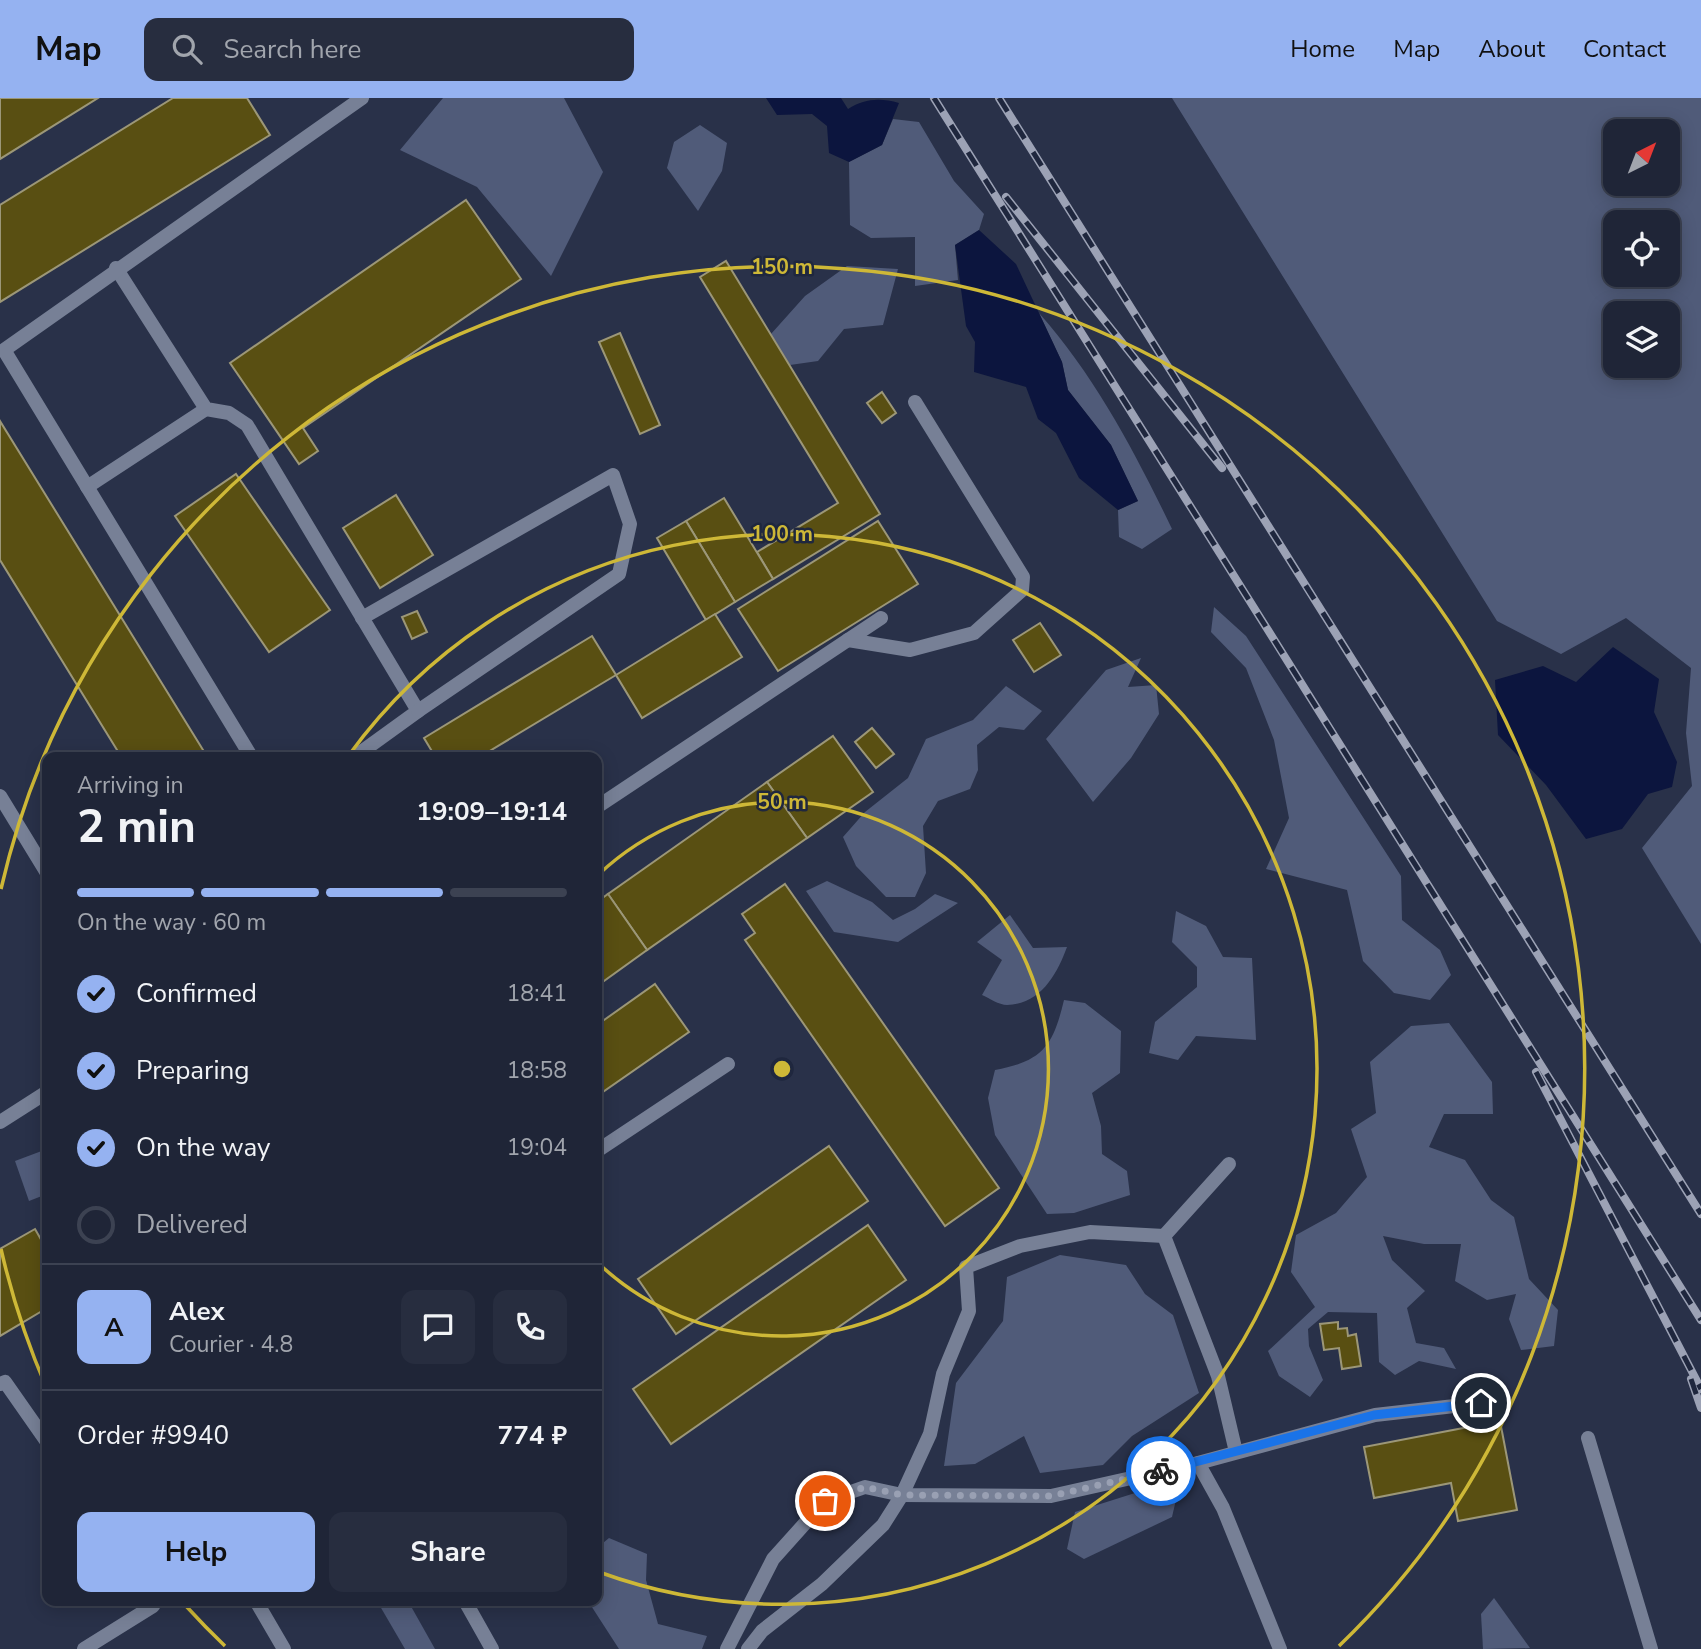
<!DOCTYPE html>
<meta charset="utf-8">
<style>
:root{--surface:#1f2537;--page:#272d3f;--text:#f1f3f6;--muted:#a1a5ad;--line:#3c4252;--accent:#95b2f1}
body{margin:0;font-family:"Nunito Sans",sans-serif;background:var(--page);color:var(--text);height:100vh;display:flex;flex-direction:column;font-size:26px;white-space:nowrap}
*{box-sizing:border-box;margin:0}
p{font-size:23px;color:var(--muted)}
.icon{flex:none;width:38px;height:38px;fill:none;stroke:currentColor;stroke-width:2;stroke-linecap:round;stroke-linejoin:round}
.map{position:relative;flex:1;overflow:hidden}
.side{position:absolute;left:42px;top:654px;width:560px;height:854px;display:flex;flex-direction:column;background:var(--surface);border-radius:14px;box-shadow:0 4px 18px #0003,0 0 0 2px var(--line)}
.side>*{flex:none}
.needle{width:46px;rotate:42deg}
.buttons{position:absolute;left:1603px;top:21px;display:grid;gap:14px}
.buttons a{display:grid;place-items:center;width:77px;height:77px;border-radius:14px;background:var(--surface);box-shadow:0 4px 18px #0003,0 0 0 2px var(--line);font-size:35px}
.pin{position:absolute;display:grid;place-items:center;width:60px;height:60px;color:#fff;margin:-30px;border:4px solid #fff;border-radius:50%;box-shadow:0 2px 7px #0007}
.courier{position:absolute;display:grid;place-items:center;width:70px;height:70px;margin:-35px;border:5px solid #1a73e8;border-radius:50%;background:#fff;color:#222;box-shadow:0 2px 9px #0007}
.overview em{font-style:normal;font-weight:700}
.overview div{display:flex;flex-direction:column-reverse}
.overview{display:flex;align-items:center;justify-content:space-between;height:119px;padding:0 35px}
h1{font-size:46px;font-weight:700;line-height:52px}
.bar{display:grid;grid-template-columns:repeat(4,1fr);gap:10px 7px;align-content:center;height:84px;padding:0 35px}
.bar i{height:9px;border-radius:5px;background:var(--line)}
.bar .on{background:var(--accent)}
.bar p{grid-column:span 4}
.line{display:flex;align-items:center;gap:18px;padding:0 35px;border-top:2px solid var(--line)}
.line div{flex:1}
.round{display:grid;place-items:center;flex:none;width:74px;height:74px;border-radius:14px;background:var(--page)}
ol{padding:0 35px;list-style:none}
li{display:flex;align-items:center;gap:21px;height:77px}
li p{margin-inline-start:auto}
li .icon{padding:7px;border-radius:50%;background:var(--accent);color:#111;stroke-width:4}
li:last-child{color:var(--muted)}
li i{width:38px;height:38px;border:4px solid var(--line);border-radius:50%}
.button{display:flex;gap:14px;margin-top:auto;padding:14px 35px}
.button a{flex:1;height:80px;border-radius:14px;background:var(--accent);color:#111;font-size:28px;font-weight:700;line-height:80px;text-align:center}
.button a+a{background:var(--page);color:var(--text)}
header{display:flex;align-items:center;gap:42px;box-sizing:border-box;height:98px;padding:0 35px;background:var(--accent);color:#111}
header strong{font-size:33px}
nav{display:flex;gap:38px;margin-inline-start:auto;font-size:24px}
.search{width:490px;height:63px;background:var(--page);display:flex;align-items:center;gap:18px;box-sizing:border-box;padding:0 24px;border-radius:14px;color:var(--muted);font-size:26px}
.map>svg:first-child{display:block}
.green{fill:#505b79;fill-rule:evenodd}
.water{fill:#0c153e}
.building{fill:#594f12;stroke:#9c9778;stroke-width:2}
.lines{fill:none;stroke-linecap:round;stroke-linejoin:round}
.lane{stroke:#778096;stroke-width:14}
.street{stroke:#778096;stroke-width:14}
.rail-casing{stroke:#9ca2b5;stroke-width:8}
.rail{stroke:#1f273e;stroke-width:5;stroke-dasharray:16;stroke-linecap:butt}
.done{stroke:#99a0b3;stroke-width:7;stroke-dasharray:0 12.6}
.route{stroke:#1a73e8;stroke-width:9}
.ring{fill:none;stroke:#ceb837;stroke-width:3.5}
.centre{fill:#ceb837;stroke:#1f273e;stroke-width:3.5}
.ring-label{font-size:21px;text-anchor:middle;font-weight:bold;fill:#ceb837;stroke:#1f273e;stroke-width:5;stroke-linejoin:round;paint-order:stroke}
</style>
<header>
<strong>Map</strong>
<div class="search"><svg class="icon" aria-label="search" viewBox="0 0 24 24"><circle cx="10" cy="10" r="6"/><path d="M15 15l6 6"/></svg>Search here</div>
<nav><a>Home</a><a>Map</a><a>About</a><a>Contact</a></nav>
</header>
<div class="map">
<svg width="1701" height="1551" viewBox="0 0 1701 1551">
<rect width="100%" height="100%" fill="#293149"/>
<!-- green -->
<g class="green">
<path d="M443 0H564L603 74 551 178 477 89 400 52Z"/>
<path d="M1172 0H1701V846L1642 750 1692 688 1686 635 1691 570 1626 520 1561 556 1497 523ZM1615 33H1668V86H1615ZM1615 124H1668V177H1615ZM1615 215H1668V268H1615Z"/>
<path d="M893 21 919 24 954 83 984 116 979 132 955 147 958 182 915 188V139L871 140 850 127 849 64 882 47Z"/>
<path d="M700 27 727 45 722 73 698 113 667 70 674 44Z"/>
<path d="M847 168 898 171 883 227 844 231 818 263 790 267 771 236 805 198Z"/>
<path d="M1039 215C1095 278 1136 356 1172 431L1142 451 1119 439 1118 412 1138 403 1111 347 1068 292 1062 264Z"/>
<path d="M1214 509 1246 538 1401 778 1402 822 1440 852 1451 877 1430 902 1394 895 1363 863 1347 792 1266 771 1289 720 1274 642 1246 570 1211 534Z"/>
<path d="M1141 560 1128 589 1156 587 1159 616 1131 660 1093 704 1046 641 1106 572Z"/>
<path d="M1006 588 1042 613 1024 632 999 629 977 647 978 672 970 691 938 703 923 728 926 775 915 799H886L856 768 843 739 865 714 908 680 926 641 973 622Z"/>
<path d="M827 783 872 804 893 822 915 811 935 796 958 805 898 844 834 834 806 793Z"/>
<path d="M1176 813 1206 828 1223 859 1252 860 1256 942 1196 938 1178 962 1149 955 1155 924 1197 889V869L1172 844Z"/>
<path d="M1010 817 1033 850 1067 849C1057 876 1041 906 1007 907 999 907 989 900 982 897L1002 862 977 844Z"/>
<path d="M1064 902 1085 905 1121 933 1120 975 1092 995 1101 1028 1102 1056 1127 1073 1130 1097 1074 1115 1047 1116 995 1037 988 1000 995 972C1043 963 1053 948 1064 902Z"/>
<path d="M1449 925 1492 984 1493 1016H1444L1429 1049 1465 1062 1491 1102 1514 1119 1529 1181 1558 1212 1554 1248 1521 1252 1509 1221 1516 1196 1487 1202 1455 1183 1461 1146H1424L1383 1138 1392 1162 1425 1193 1407 1210 1416 1245 1444 1250 1456 1271 1419 1263 1395 1277 1379 1264 1377 1215 1328 1214 1308 1231 1309 1248 1323 1282 1310 1299 1279 1278 1268 1253 1315 1209 1291 1174 1296 1137 1336 1115 1367 1079 1351 1031 1376 1015 1370 964 1411 928Z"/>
<path d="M47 1051V1096L29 1103 15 1063Z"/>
<path d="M1060 1157 1126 1167 1145 1196 1173 1217 1199 1295 1132 1338 1103 1367 1040 1375 1024 1338 975 1366 944 1368 956 1285 1003 1223 1007 1179Z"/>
<path d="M1154 1389 1178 1393 1172 1419 1084 1461 1067 1451 1075 1414Z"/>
<path d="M609 1440 647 1456 646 1482 658 1526 707 1538 702 1551H619L588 1503H597V1450Z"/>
<path d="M1494 1500 1530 1550 1483 1551 1481 1516Z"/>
<path d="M377 1503H408L435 1551H405Z"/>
</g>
<!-- water -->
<g class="water">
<path d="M766 0H841L848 11C865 0 881 0 899 5L882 47 849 64 829 55 827 28 812 16 777 17Z"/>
<path d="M979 132 1016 166 1062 264 1068 292 1111 347 1138 403 1118 412 1079 380 1056 335 1038 321 1026 289 974 274 975 244 966 228 955 147Z"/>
<path d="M1613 549 1659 581 1654 614 1677 664 1672 689 1648 696 1622 731 1586 741 1546 687 1498 637 1495 582 1543 568 1576 584Z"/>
</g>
<!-- building -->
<g class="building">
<path d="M0 0H98L0 61Z"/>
<path d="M173 0H247L270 37 0 204V107Z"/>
<path d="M466 102 521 181 303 330 318 353 299 366 230 265Z"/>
<path d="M726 163 880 416 773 481 757 454 838 405 700 179Z"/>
<path d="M620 235 660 327 640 336 599 244Z"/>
<path d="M882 294 896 315 882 325 867 305Z"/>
<path d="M0 323 208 660H122L0 462Z"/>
<path d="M236 376 330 512 269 554 175 418Z"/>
<path d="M396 397 433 457 380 490 343 430Z"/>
<path d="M724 400 773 481 735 504 686 423Z"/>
<path d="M686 423 735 504 706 522 657 440Z"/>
<path d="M878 423 918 486 778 573 738 511Z"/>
<path d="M417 513 427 534 412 541 402 519Z"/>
<path d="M715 516 742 559 642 620 616 577Z"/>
<path d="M1040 525 1061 557 1034 574 1013 542Z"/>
<path d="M592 538 616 577 478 660H436L424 640Z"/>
<path d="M872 630 894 656 876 670 855 644Z"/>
<path d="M833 638 873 694 807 740 767 684Z"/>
<path d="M767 684 807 740 647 852 608 796Z"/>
<path d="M785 786 999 1090 945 1128 745 842 755 835 742 816Z"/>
<path d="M608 796 647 852 597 888V804Z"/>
<path d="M655 886 689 934 597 998V927Z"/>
<path d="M829 1048 868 1103 676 1236 638 1181Z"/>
<path d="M868 1127 906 1182 671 1346 633 1291Z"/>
<path d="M35 1131 47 1152V1210L0 1238V1151Z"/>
<path d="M1338 1224V1231L1347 1230 1348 1238 1356 1236 1361 1268 1342 1271 1339 1250 1324 1252 1320 1226Z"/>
<path d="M1500 1323 1517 1412 1458 1423 1451 1385 1374 1400 1364 1349Z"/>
</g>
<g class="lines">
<!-- lane -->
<g class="lane">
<path d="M116 170 206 311 229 315 247 327 418 613 353 660"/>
<path d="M87 389 206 311"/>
<path d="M362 520 613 377 630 426 619 476 418 613"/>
<path d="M848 542 910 552 974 535 1022 492 1023 479 915 304"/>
<path d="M252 660 4 252 362 0"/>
<path d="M597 709 881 520"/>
<path d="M597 1053 728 966"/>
<path d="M1164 1138 1218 1278 1236 1354"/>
<path d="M1164 1138 1229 1066"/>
<path d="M0 1286 5 1284 47 1344"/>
<path d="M1588 1340 1651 1551"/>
<path d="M1198 1365 1223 1410 1280 1551"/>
<path d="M256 1503 284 1551"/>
<path d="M84 1551 153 1508 156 1503"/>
<path d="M727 1551 773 1461 825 1403 865 1389 902 1397 1051 1398 1198 1365 1375 1317 1481 1305"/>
<path d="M748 1551 762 1533 822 1486 883 1427 902 1397 930 1336 943 1276 969 1213 966 1169 1020 1148 1090 1134 1164 1138"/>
</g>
<!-- street -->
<g class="street">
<path d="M0 698 47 775"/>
<path d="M0 1024 47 994"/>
<path d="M465 1503 492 1551"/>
</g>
<!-- rail casing -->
<g class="rail-casing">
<g id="rail">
<path d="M934 0 1701 1222"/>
<path d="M999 0 1701 1116"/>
<path d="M1006 99 1222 370"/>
<path d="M1536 974 1701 1291"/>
<path d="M1691 1281 1701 1310"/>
</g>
</g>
<!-- rail -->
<use href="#rail" class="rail"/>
</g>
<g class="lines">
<!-- done -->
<path class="done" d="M825 1403 865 1389 902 1397 1051 1398 1161 1373"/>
<!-- route -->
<path class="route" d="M1161 1373 1374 1317 1481 1305"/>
</g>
<!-- distance rings -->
<g class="ring">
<path d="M598 777A267 267 0 1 1 598 1165"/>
<path d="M349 657A535 535 0 1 1 599 1474"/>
<path d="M225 1548A802 802 0 0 1 186 1508M47 1291A802 802 0 0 1 1 1151M1 791A802 802 0 1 1 1339 1548"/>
</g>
<circle cx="782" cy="971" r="10" class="centre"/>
<g class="ring-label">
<text x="782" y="176">150 m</text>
<text x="782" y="443">100 m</text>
<text x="782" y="711">50 m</text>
</g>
</svg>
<div class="buttons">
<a><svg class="needle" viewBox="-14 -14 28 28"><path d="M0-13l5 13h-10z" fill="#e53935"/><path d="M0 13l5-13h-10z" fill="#a1a5ad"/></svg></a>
<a><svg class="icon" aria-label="locate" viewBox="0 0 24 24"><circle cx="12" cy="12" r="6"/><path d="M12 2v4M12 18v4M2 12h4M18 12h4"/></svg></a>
<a><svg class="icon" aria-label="layers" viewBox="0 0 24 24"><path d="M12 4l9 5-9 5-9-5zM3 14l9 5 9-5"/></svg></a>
</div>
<div class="pin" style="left:825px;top:1403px;background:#ea580c"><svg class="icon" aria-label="bag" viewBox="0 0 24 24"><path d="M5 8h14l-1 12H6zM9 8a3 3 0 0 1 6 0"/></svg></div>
<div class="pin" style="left:1481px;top:1305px;background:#1f2937"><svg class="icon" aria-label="home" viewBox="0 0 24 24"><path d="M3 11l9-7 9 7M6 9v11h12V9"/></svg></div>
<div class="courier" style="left:1161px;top:1373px"><svg class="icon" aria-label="bike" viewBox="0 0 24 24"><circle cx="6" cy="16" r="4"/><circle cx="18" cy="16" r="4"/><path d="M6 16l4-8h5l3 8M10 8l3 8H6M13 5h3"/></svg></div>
<section class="side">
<div class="overview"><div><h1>2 min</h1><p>Arriving in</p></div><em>19:09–19:14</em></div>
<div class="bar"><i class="on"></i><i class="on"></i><i class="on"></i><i></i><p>On the way · 60 m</p></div>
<ol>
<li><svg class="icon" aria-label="check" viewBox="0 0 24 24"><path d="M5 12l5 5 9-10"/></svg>Confirmed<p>18:41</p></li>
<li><svg class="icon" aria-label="check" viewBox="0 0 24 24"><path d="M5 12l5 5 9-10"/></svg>Preparing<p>18:58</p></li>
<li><svg class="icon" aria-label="check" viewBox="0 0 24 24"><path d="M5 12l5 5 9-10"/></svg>On the way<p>19:04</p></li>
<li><i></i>Delivered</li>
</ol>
<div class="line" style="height:126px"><b class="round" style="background:var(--accent);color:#111">A</b><div><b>Alex</b><p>Courier · 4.8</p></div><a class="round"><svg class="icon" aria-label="chat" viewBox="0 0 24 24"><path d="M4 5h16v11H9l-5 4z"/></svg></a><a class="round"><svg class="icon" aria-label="phone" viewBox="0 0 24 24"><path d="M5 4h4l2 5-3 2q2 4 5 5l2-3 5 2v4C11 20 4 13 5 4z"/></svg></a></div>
<div class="line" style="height:91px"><div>Order #9940</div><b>774 ₽</b></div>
<div class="button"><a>Help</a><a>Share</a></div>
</section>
</div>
